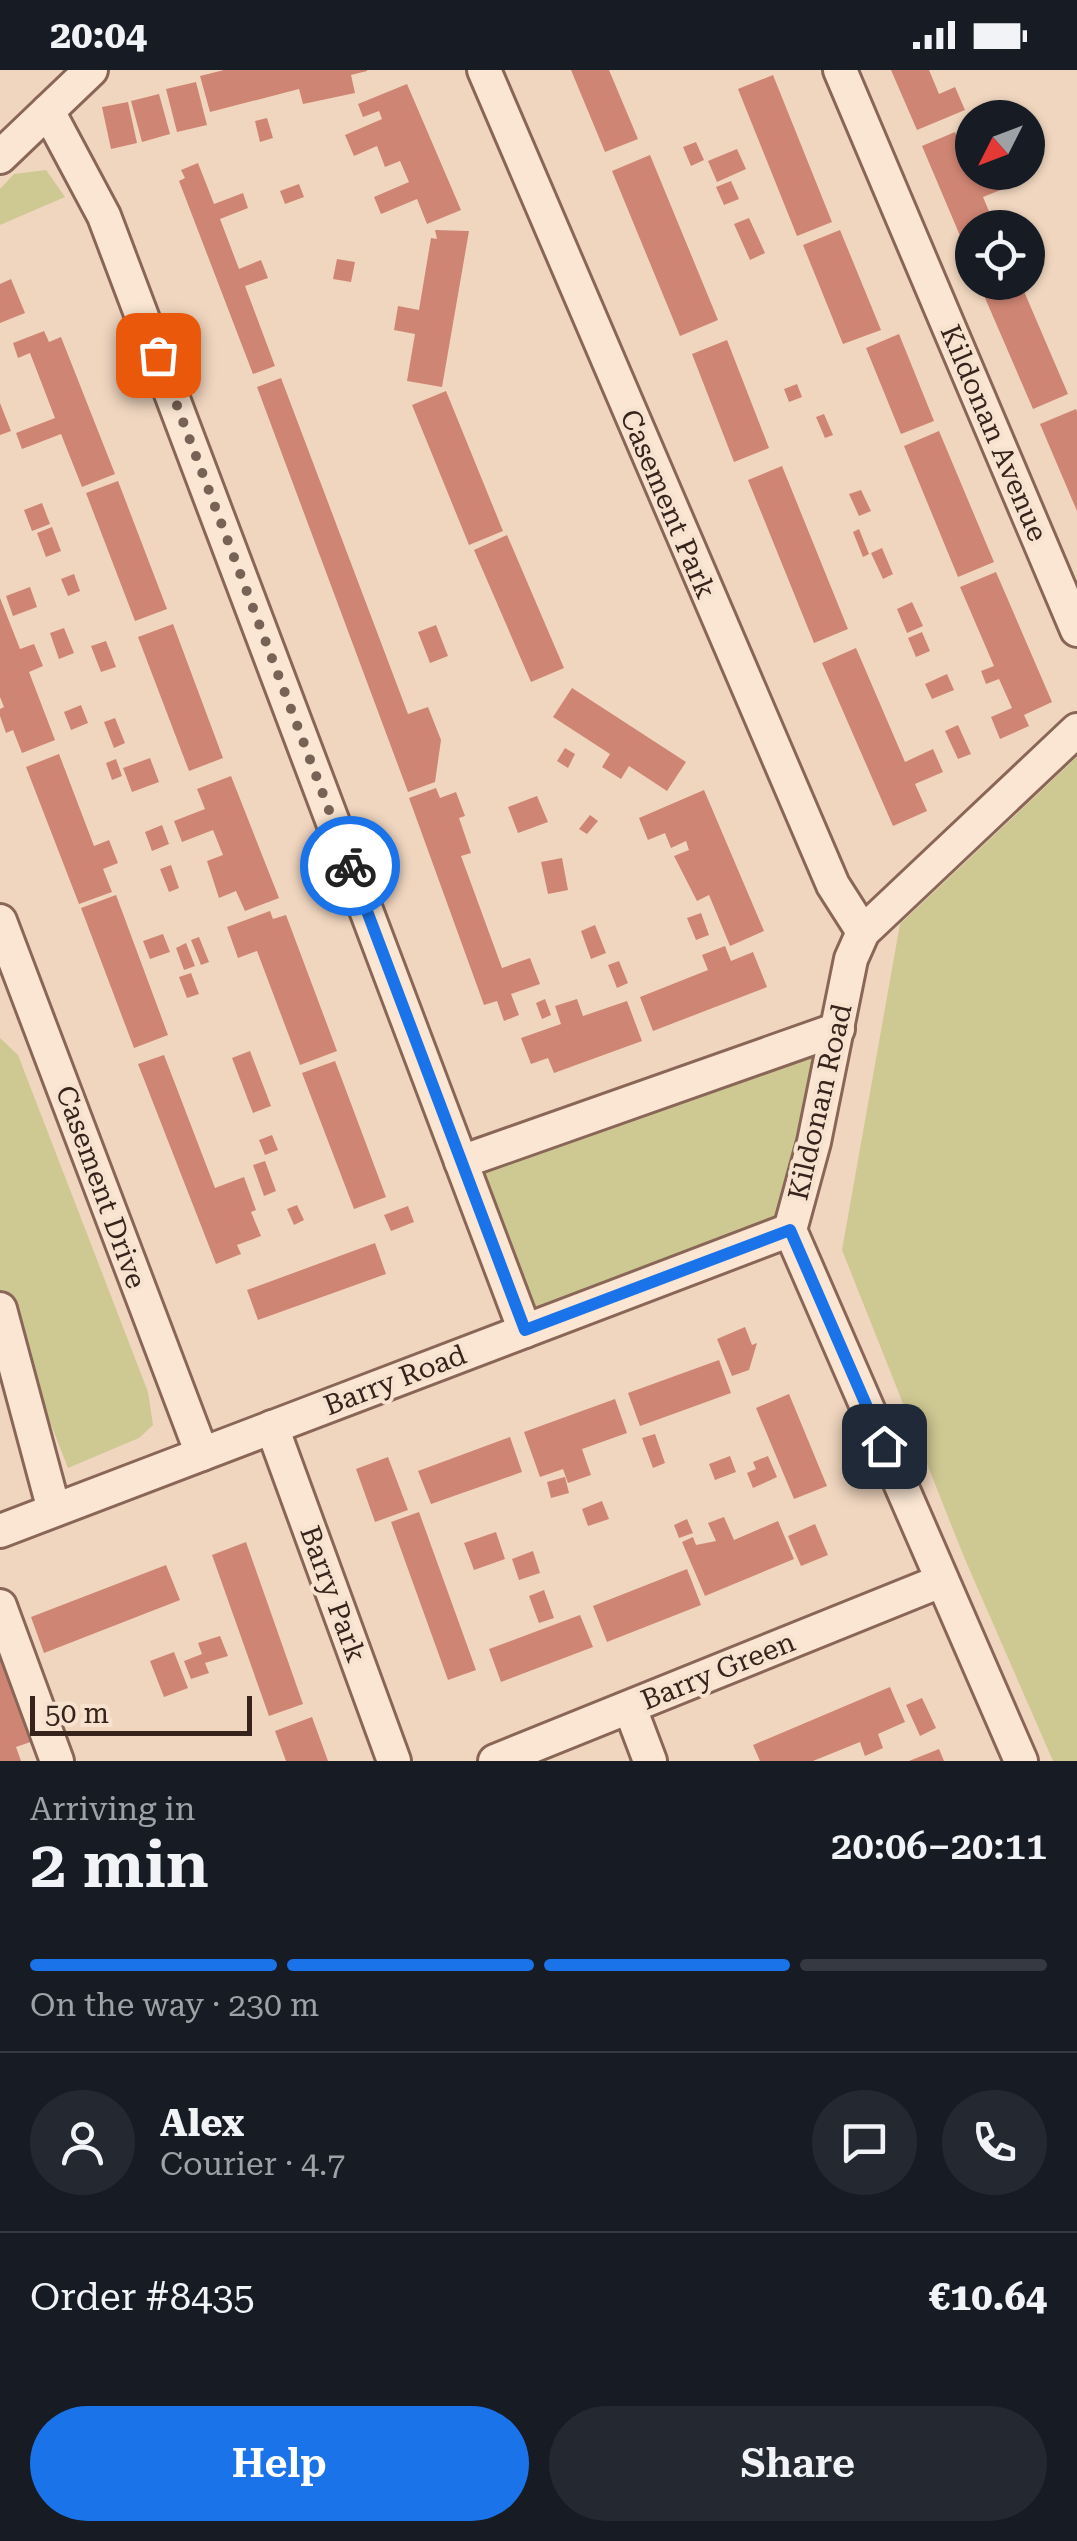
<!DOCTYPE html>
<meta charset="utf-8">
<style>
:root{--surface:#171b24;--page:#242831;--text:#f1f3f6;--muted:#9ea1a6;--line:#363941;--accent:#1a73e8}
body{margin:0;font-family:"Roboto Serif",serif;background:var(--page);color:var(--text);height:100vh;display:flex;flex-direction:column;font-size:38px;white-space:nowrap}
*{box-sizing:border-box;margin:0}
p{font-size:32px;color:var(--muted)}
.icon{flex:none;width:55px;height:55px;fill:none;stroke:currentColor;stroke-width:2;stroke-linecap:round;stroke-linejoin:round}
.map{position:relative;height:1691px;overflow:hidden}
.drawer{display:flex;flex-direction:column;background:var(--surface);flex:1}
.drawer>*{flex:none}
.needle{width:65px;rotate:228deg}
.controls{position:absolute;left:955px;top:30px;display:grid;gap:20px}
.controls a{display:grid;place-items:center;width:90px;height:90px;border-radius:50%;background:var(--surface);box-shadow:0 2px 8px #0004;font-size:50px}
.scale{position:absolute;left:30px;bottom:25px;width:222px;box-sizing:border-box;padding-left:10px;border:5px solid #38231c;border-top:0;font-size:28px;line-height:35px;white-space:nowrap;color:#38231c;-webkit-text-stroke:8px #f7e2cf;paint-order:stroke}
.pin{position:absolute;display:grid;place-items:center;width:85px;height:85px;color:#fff;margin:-42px;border-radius:20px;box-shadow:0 5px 15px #0006}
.courier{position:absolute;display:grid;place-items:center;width:100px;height:100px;margin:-50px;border:8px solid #1a73e8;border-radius:50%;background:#fff;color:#222;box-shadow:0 2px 12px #0007}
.headline em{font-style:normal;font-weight:600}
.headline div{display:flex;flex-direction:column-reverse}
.headline{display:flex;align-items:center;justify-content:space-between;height:170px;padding:0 30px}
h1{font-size:65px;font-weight:600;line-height:75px}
.bar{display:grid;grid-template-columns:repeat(4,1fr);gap:15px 10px;align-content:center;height:120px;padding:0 30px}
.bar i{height:12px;border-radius:8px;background:var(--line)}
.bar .selected{background:var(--accent)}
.bar p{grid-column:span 4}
.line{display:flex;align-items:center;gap:25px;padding:0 30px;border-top:2px solid var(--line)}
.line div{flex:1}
.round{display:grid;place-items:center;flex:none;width:105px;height:105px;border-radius:52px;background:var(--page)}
.primary-button{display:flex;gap:20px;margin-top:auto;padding:20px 30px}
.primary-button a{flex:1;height:115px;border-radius:60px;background:var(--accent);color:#fff;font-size:40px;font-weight:600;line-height:115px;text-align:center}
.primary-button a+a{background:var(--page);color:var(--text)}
.status{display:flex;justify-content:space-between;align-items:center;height:70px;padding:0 50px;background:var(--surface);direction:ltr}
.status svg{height:28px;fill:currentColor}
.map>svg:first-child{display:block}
.green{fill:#cec893}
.building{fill:#cf8573}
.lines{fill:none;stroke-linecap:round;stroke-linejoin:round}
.minor-casing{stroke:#896657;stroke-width:38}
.minor{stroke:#fae6d2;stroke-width:32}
.done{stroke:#786255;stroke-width:10;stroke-dasharray:0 18}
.route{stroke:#1a73e8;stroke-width:12}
.labels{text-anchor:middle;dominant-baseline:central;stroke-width:8;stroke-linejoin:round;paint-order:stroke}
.street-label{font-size:28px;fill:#38231c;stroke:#f7e2cf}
</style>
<div class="status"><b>20:04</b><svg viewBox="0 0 49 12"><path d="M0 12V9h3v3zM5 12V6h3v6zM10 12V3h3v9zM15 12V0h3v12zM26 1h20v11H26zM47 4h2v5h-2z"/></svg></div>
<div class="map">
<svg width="1077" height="1691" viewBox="0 0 1077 1691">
<rect width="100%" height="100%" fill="#f0d6bf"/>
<!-- green -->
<g class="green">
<path d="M46 100 65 127 0 155V119L14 104Z"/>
<path d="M1077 687V1691H1053L964 1487 842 1180 900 854Z"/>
<path d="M836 961 788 1159 526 1262 462 1092Z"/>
<path d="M0 968 18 985 148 1322 153 1355 139 1368 68 1398 0 1224Z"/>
</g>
<!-- building -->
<g class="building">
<path d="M224 0H367V1L351 5 355 23 303 34 299 19 210 42 200 6Z"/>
<path d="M571 0H609L638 69 605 82Z"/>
<path d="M891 0H929L939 24 955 17 965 40 917 60Z"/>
<path d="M773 5 832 152 797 166 738 19Z"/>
<path d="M196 12 207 55 177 62 166 19Z"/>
<path d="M407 14 461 140 427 154 417 129 381 144 374 127 409 112 400 91 385 97 377 76 354 86 345 65 382 49 379 41 363 47 358 34Z"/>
<path d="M159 24 170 64 142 72 131 31Z"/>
<path d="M128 32 137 73 111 79 102 37Z"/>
<path d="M267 48 273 68 260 72 255 51Z"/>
<path d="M972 60V80L964 83 974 105 996 102 1003 119 983 127 996 158H972V194L922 76 955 62 957 67Z"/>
<path d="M696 72 704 90 691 96 683 77Z"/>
<path d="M737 79 746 99 717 112 708 91Z"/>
<path d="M650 85 718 250 680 266 612 101Z"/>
<path d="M198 93 214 134 243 123 248 138 220 149 239 199 261 190 268 208 245 216 275 296 253 304 179 111 185 108 181 100Z"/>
<path d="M731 111 739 129 724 135 716 117Z"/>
<path d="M299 114 304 127 285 134 280 121Z"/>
<path d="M749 148 765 183 750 190 734 154Z"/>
<path d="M435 160 469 161 442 317 407 311 415 264 394 260 398 236 419 240 431 168 437 169Z"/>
<path d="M840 160 881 260 843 274 803 175Z"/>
<path d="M337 189 355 192 351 212 333 209Z"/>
<path d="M11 209 25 243 0 253V214Z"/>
<path d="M984 212H1020L1068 324 1033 339 979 214Z"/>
<path d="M44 261 49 272 61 267 115 404 82 417 61 364 22 379 16 363 55 348 30 283 18 288 13 273Z"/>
<path d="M899 264 934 351 901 364 866 278Z"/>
<path d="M727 270 769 378 734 392 692 284Z"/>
<path d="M281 308 408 644 428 637 441 670 435 712 408 722 257 317Z"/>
<path d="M797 314 802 327 789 332 784 319Z"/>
<path d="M446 321 503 461 469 475 412 335Z"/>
<path d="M0 333 11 361 0 365Z"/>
<path d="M1076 339 1077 342V441L1040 354Z"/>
<path d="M824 344 833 365 825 368 816 347Z"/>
<path d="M939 361 994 492 958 507 904 376Z"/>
<path d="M782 396 848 559 814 573 748 410Z"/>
<path d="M118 411 167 539 135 551 86 423Z"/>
<path d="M861 420 871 441 859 446 849 424Z"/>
<path d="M42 433 50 454 32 461 24 440Z"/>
<path d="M52 457 61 481 46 487 37 463Z"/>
<path d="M859 459 869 484 863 487 853 462Z"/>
<path d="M507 465 564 598 531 612 474 480Z"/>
<path d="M882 478 893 504 883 509 871 483Z"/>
<path d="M996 502 1052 632 1024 645 1029 656 1000 669 991 647 1012 638 999 609 986 614 981 601 994 596 960 517Z"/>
<path d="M74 504 80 521 68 526 61 509Z"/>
<path d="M30 517 37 537 13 546 6 526Z"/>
<path d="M0 528 20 579 34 574 43 596 29 602 55 670 22 683 13 660 6 663 0 646V639L4 637 0 627Z"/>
<path d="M912 532 923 556 907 563 897 539Z"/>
<path d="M173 554 223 688 189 701 138 567Z"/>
<path d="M436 555 448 586 430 593 418 562Z"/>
<path d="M64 558 74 583 59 589 50 563Z"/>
<path d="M922 562 930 581 916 587 908 568Z"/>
<path d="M106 571 116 597 101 602 91 576Z"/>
<path d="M856 578 905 692 933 679 943 702 915 714 927 741 893 756 822 593Z"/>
<path d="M947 604 954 620 932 629 925 614Z"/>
<path d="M572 618 686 692 667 721 629 696 621 709 602 697 610 684 553 647Z"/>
<path d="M81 635 88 653 71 660 64 642Z"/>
<path d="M115 648 125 673 114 678 104 652Z"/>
<path d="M958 655 971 684 958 689 945 661Z"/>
<path d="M565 678 575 684 568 698 557 691Z"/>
<path d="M59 684 94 776 109 770 118 793 103 799 112 822 79 834 26 697Z"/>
<path d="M150 688 159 712 132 722 123 698Z"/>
<path d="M116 689 122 706 112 710 106 693Z"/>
<path d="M231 706 279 828 245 841 236 821 219 828 207 791 223 785 213 760 182 772 174 751 205 739 197 719Z"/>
<path d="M436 718 440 728 456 722 465 746 459 748 471 783 461 786 502 898 530 888 540 914 511 924 519 945 504 951 497 931 484 935 409 728Z"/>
<path d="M704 720 764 861 730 876 709 825 697 831 674 786 689 780 686 771 671 778 665 763 648 770 639 748Z"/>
<path d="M537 726 548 752 518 763 508 737Z"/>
<path d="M590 745 598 751 587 764 579 759Z"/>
<path d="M162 755 169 774 152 781 145 762Z"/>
<path d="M562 788 568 820 548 824 541 792Z"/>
<path d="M171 795 179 818 169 822 160 799Z"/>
<path d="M116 825 168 965 134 978 81 838Z"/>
<path d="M270 841 273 849 286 845 337 981 300 995 257 881 238 888 227 857Z"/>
<path d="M701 843 709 865 696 870 687 848Z"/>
<path d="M595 855 606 883 591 889 581 861Z"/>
<path d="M163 864 170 882 150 889 143 871Z"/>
<path d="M199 867 209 892 201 895 191 870Z"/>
<path d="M186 873 195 896 184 900 176 878Z"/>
<path d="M725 876 731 891 753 882 767 917 653 961 640 927 708 900 702 885Z"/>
<path d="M619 891 628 913 617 918 608 895Z"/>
<path d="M191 903 199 924 187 928 179 907Z"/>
<path d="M545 929 551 945 542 949 536 933Z"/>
<path d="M577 929 583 946 627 931 642 971 554 1003 548 988 531 994 521 968 561 954 555 936Z"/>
<path d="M250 981 271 1036 253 1043 232 988Z"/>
<path d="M164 985 215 1118 244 1107 256 1140 251 1142 261 1166 237 1175 241 1184 216 1194 138 994Z"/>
<path d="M335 991 386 1127 354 1139 302 1003Z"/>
<path d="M272 1065 278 1080 265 1085 259 1070Z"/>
<path d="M265 1091 276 1121 264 1126 253 1095Z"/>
<path d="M297 1135 304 1150 294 1155 287 1139Z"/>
<path d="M408 1136 414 1152 391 1161 384 1145Z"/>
<path d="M375 1173 386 1204 258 1250 247 1220Z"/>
<path d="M745 1257 752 1275 757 1273 749 1300 732 1306 717 1269Z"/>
<path d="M719 1290 731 1323 640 1356 628 1323Z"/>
<path d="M789 1324 827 1416 794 1429 756 1338Z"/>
<path d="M615 1329 627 1363 582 1379 591 1405 568 1413 563 1399 540 1407 524 1362Z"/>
<path d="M655 1364 665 1393 653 1398 642 1368Z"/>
<path d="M510 1367 522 1402 431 1434 418 1401Z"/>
<path d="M730 1386 736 1402 715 1410 709 1394Z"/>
<path d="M768 1386 777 1407 753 1418 747 1403 756 1399 753 1392Z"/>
<path d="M388 1387 408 1440 375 1452 356 1399Z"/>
<path d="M565 1407 569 1423 551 1428 547 1412Z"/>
<path d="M602 1431 609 1449 588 1456 582 1439Z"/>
<path d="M419 1442 476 1600 448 1610 391 1452Z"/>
<path d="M724 1447 734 1470 778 1451 794 1489 705 1526 682 1472 693 1467 696 1475 716 1471 708 1453Z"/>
<path d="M687 1449 693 1463 679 1468 674 1455Z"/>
<path d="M815 1454 828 1485 801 1496 788 1466Z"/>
<path d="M496 1462 505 1489 474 1500 464 1473Z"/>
<path d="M246 1472 303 1634 269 1646 212 1485Z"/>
<path d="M533 1481 540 1503 519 1510 512 1489Z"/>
<path d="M166 1495 180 1530 44 1583 31 1547Z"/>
<path d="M687 1499 701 1535 607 1572 593 1536Z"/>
<path d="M544 1520 554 1548 539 1553 529 1526Z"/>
<path d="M580 1545 593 1577 501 1612 489 1579Z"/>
<path d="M0 1565 39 1669 16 1677 21 1691H0Z"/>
<path d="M220 1566 228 1586 205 1593 209 1603 191 1609 184 1591 202 1584 198 1573Z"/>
<path d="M174 1582 188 1618 164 1627 150 1591Z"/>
<path d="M890 1617 905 1652 878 1664 883 1678 865 1686 860 1672 813 1691H760L753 1675Z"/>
<path d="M922 1628 936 1658 920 1666 906 1635Z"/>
<path d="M312 1647 328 1691H286L275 1661Z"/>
<path d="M939 1679 944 1691H909Z"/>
</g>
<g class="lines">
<!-- minor casing -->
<g class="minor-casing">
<g id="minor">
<path d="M484 0 833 815 863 862"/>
<path d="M840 0 1077 560"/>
<path d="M48 41 104 146 525 1261"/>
<path d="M0 87 91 0"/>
<path d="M0 851 202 1384"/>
<path d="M461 1092 838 959"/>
<path d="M0 1239 54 1440"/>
<path d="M272 1357 394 1691"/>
<path d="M0 1461 790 1160"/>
<path d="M0 1536 57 1691"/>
<path d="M630 1638 650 1691"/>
<path d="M495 1691 941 1511"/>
<path d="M1021 1691 790 1160 814 1072 851 889 863 862 1077 660"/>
</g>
</g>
<!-- minor -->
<use href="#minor" class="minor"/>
</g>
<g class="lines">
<!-- done -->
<path class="done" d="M158 285 350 796"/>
<!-- route -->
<path class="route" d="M350 796 525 1260 790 1160 884 1376"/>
</g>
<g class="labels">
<!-- street labels -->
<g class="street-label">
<text transform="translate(994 363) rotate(67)">Kildonan Avenue</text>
<text transform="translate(668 434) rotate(67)">Casement Park</text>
<text transform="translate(820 1032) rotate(-77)">Kildonan Road</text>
<text transform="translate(101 1117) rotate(70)">Casement Drive</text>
<text transform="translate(395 1310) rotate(-21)">Barry Road</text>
<text transform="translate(333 1524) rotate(70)">Barry Park</text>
<text transform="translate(718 1601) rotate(-22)">Barry Green</text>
</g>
</g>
</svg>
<div class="controls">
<a><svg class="needle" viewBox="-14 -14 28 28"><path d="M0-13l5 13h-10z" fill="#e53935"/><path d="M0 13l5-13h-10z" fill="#9ea1a6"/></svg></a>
<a><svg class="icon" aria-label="locate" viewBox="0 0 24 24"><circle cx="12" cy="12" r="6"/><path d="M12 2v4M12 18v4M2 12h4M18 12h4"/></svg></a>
</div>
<div class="scale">50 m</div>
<div class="pin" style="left:158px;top:285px;background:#ea580c"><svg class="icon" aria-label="bag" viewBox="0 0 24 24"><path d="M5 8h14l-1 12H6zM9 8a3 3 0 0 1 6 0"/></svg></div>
<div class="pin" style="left:884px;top:1376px;background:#1f2937"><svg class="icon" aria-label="home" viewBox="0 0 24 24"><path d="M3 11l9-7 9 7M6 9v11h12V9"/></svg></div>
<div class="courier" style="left:350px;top:796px"><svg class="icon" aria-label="bike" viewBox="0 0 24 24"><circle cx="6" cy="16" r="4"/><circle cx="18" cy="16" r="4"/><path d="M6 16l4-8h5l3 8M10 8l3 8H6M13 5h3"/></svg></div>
</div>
<section class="drawer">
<div class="headline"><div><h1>2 min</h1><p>Arriving in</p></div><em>20:06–20:11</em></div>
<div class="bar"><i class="selected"></i><i class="selected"></i><i class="selected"></i><i></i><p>On the way · 230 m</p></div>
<div class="line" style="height:180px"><a class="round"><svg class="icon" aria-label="person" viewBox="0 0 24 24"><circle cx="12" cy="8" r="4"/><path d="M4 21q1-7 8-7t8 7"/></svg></a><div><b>Alex</b><p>Courier · 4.7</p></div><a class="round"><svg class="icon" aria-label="chat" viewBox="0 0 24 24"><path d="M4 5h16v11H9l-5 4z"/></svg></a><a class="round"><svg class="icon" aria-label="phone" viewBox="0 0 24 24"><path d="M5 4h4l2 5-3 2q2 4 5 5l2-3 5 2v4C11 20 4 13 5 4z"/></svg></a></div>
<div class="line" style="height:130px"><div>Order #8435</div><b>€10.64</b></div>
<div class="primary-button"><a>Help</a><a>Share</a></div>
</section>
